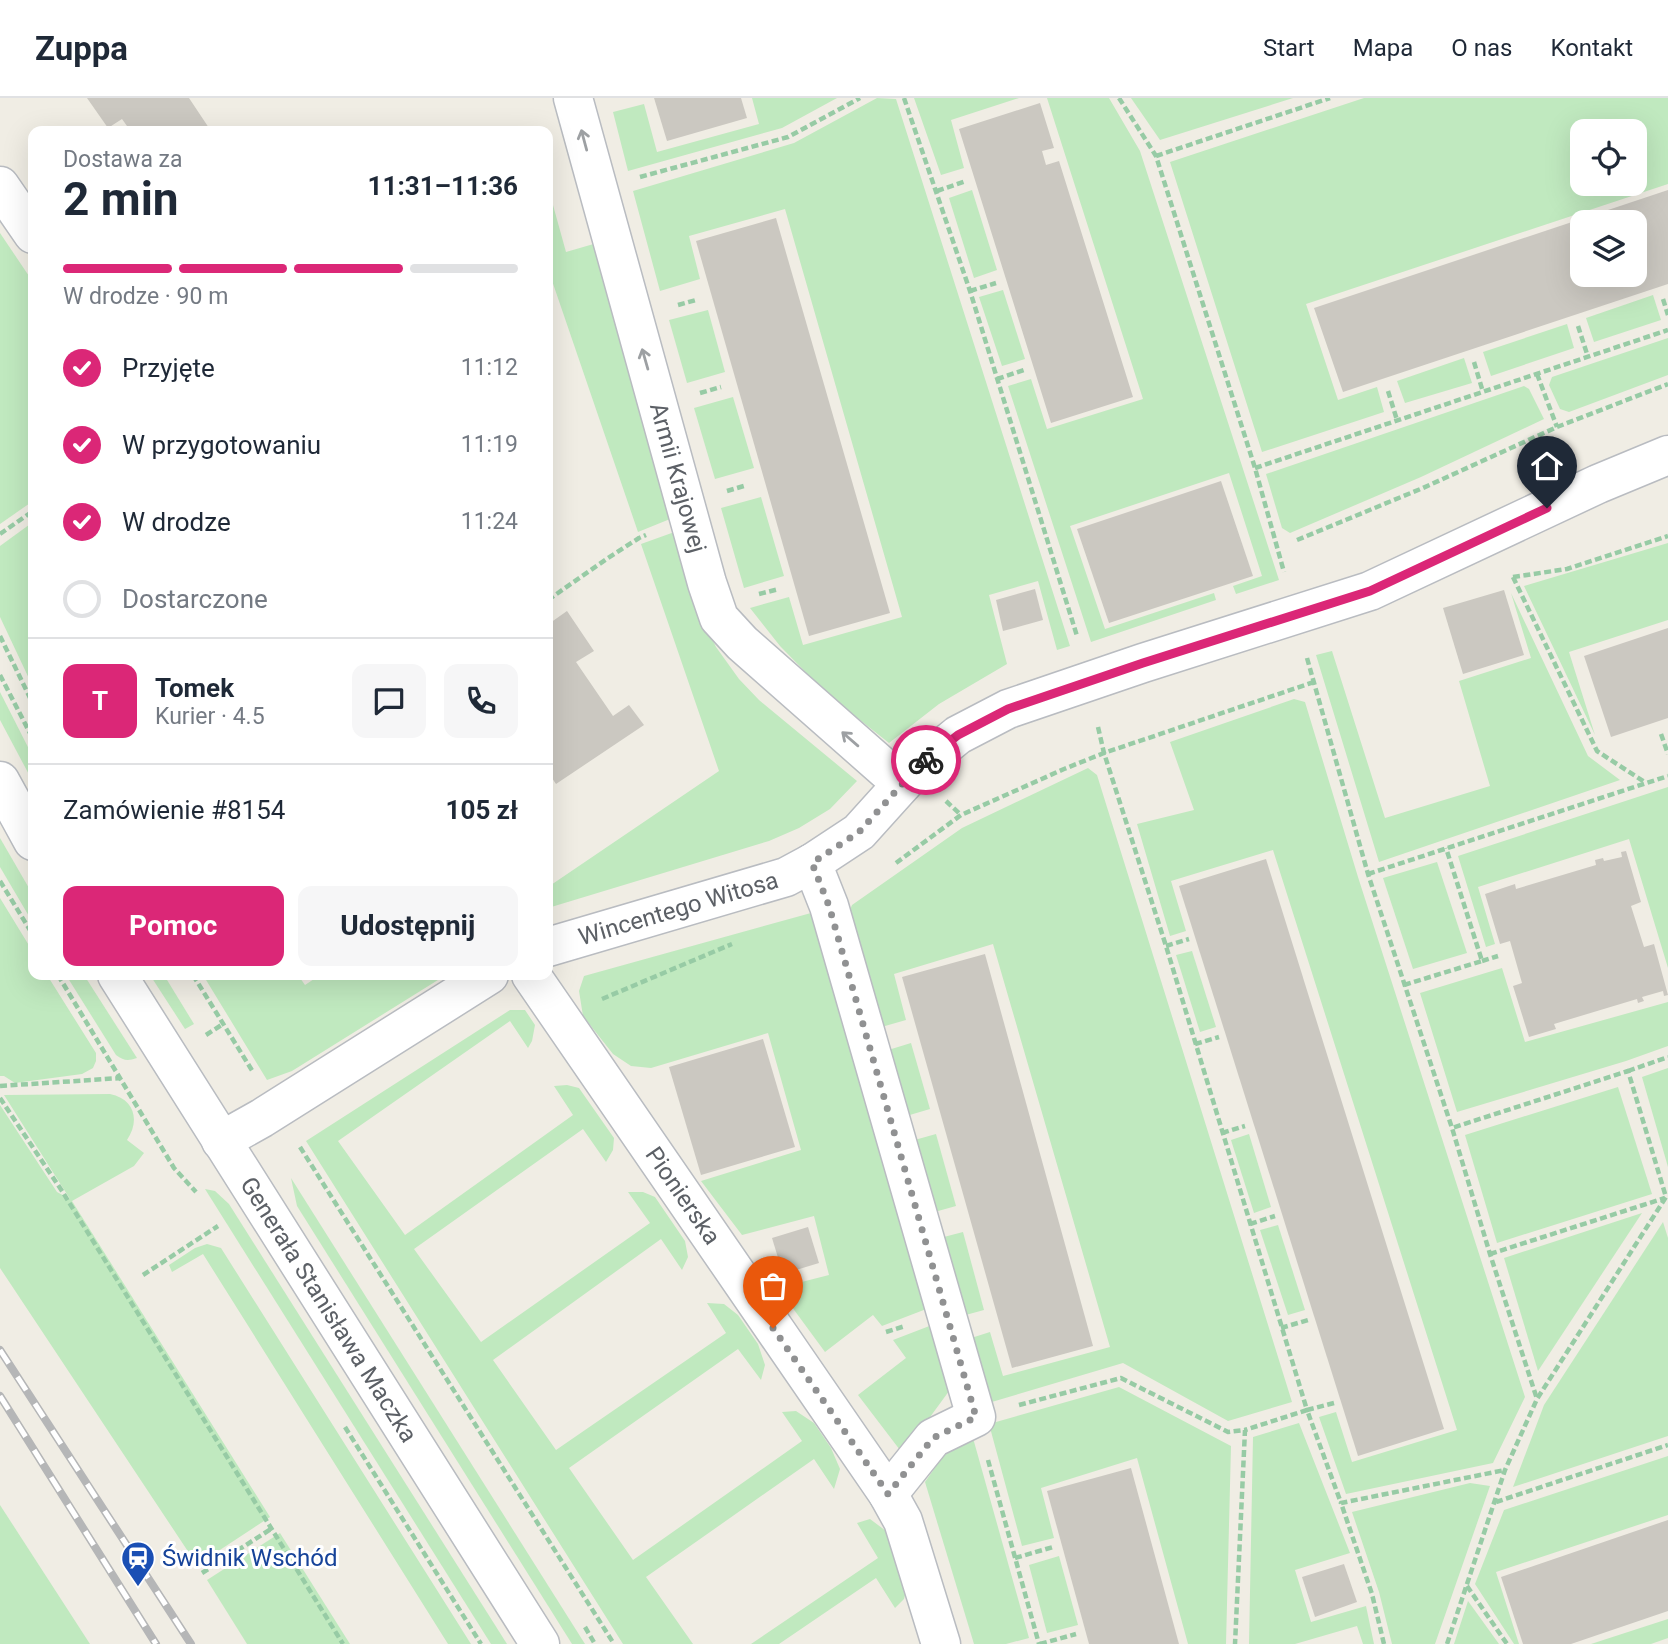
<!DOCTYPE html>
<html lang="pl">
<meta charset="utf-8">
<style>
:root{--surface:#fff;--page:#f6f6f7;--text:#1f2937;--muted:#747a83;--line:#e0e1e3;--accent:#db2777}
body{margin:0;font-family:Roboto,sans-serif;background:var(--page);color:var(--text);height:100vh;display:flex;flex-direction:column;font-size:26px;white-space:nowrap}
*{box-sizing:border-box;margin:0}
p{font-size:23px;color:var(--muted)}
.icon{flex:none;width:38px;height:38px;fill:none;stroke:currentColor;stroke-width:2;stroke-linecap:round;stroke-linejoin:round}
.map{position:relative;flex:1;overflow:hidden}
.drawer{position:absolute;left:28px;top:28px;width:525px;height:854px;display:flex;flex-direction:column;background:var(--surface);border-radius:14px;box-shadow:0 7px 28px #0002}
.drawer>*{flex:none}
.controls{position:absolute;left:1570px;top:21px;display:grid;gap:14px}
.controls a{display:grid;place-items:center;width:77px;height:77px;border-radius:14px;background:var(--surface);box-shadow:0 7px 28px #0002;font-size:35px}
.pin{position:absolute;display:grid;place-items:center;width:60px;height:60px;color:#fff;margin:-72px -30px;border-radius:50% 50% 50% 0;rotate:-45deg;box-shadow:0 0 7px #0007}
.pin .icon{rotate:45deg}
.courier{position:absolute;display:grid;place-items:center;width:70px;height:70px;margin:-35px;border:5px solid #db2777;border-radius:50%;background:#fff;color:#222;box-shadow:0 2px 9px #0007}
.summary em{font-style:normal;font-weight:700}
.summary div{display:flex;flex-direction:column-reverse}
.summary{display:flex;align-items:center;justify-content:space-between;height:119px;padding:0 35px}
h1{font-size:46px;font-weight:700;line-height:52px}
.bar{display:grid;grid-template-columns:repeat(4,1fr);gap:10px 7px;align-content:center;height:84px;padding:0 35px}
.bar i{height:9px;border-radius:5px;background:var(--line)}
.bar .current{background:var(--accent)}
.bar p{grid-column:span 4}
.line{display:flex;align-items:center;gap:18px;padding:0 35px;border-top:2px solid var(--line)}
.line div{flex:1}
.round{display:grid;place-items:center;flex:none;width:74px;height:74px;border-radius:14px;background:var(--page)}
ol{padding:0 35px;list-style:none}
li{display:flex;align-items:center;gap:21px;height:77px}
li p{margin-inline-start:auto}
li .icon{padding:7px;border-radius:50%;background:var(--accent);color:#fff;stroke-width:4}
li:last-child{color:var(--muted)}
li i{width:38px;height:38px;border:4px solid var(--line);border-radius:50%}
.cta{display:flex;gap:14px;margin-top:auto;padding:14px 35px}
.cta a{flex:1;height:80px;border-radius:14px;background:var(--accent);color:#fff;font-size:28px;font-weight:700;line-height:80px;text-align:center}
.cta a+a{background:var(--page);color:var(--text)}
header{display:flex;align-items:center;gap:42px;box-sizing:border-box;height:98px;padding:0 35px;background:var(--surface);border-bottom:2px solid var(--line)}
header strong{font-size:33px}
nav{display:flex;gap:38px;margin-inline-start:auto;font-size:24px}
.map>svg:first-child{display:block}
.green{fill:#c0e9bf;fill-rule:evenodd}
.building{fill:#cbc8c1;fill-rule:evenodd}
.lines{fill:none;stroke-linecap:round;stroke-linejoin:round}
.minor-casing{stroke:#b9bcc1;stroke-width:41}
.path{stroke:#97cba5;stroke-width:4.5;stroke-dasharray:7 3.5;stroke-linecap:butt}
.minor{stroke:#fff;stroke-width:38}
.rail-casing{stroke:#b5b6b7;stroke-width:8}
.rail{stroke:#fff;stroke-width:5;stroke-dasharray:16;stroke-linecap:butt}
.oneway{stroke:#9da0a3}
.done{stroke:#909192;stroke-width:7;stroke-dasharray:0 12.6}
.route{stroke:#db2777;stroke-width:9}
.labels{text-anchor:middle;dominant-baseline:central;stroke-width:6;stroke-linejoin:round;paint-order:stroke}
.street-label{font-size:24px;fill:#5c6066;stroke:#fff}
.transit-label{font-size:24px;fill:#164399;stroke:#fff;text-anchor:start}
</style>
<header>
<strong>Zuppa</strong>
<nav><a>Start</a><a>Mapa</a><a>O nas</a><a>Kontakt</a></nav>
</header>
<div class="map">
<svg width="1668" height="1546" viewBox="0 0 1668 1546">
<rect width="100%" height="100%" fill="#f0ede4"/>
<!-- green -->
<g class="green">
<path d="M752 0H837L782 30 628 73 613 14 644 6 657 54 759 26Z"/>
<path d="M877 0 896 1 1070 548 1057 552 1038 483 989 497 1007 566 939 606 889 645 826 595 780 548 750 510 789 499 803 547 902 519 785 111 689 138 700 181 660 193 633 93 794 45Z"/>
<path d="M914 0H1019L951 22 964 70 941 77Z"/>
<path d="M1047 0H1109L1140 53 1279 482 1236 496 1233 488 1262 478 1229 375 1070 428 1105 531 1214 495 1216 502 1091 544 1008 288 1031 281 1047 331 1143 301Z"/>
<path d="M1131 0H1293L1160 42Z"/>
<path d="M1364 0H1668V86L1306 206 1338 302 1377 289 1384 314 1262 354 1170 64ZM1634 33V86H1582V33Z"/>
<path d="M548 89 566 154 597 145 675 419 638 434 548 171Z"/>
<path d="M972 92 997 172 974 180 949 100Z"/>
<path d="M0 135 33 184V403L0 426Z"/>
<path d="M1003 192 1025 261 1002 268 979 199Z"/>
<path d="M1653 197 1661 222 1594 244 1586 220Z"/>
<path d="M708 212 725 274 687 285 669 222Z"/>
<path d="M1567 226 1574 250 1491 278 1483 254Z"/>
<path d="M1668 240V277L1569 314 1560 311 1549 287 1552 279Z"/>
<path d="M1464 260 1472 285 1405 305 1397 283Z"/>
<path d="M1524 288 1529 291 1544 321 1421 379 1290 435 1282 430 1266 376Z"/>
<path d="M733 299 754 370 715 381 694 310Z"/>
<path d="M761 399 784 478 744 490 721 410Z"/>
<path d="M33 424V589L0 519V448Z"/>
<path d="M680 432 700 516 716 549 739 581 759 602 857 683 830 711 799 730 769 743 548 810V789L719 673 641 446Z"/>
<path d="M1668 445V522L1569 554 1595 637 1524 488Z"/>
<path d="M1511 495 1588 658 1620 682 1379 764 1316 557 1332 553 1385 720 1490 688 1459 583 1531 560Z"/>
<path d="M0 594 33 659V684L0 622Z"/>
<path d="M1294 601 1305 604 1358 779 1525 1299 1493 1365 1346 1396 1319 1319 1336 1314 1352 1364 1457 1332 1273 752 1171 783 1186 833 1170 838 1137 726 1194 712 1170 644Z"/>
<path d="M1088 670 1097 677 1292 1304 1228 1323 1123 1265 985 1306 968 1241 990 1234 1003 1278 1110 1249 993 846 894 876 906 922 878 930 846 821 852 807 962 730Z"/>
<path d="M1668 689V870L1629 741 1478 789 1495 846 1486 849 1458 758Z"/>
<path d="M0 740 33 797V825L0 769Z"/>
<path d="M1437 764 1467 855 1413 871 1383 780Z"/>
<path d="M0 800 33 854V877H47L96 955V963L93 970 82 976 15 985 4 978H0Z"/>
<path d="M811 815 929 1210 882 1228 873 1217 825 1254 778 1190 829 1177 814 1118 742 1137 701 1083 801 1052 768 935 651 970 631 968 613 956 583 918 579 893 584 878Z"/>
<path d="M1192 853 1216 929 1200 934 1176 857Z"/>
<path d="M1502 870 1525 944 1668 904V948L1626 963 1457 1014 1420 895Z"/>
<path d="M66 877H84L137 960C128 963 124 963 116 957Z"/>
<path d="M150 877H164L194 926 185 931Z"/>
<path d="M203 877H298L305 887 320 877H446L292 973 267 982Z"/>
<path d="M510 912H525L535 927 532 943 528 950 510 923 338 1043 405 1137 573 1017 554 988 567 987 579 990 614 1040 613 1052 606 1064 583 1031 414 1151 481 1244 650 1125 628 1094H643L655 1099 685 1143 688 1159 682 1172 661 1141 493 1262 556 1352 726 1235 707 1205 724 1206 738 1217 758 1246 765 1267 761 1282 738 1251 569 1370 633 1462 802 1343 782 1314 796 1313 814 1325 831 1350 840 1371 834 1391 814 1361 646 1479 693 1546H623L306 1043Z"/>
<path d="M911 945 930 1011 903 1019 885 953Z"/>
<path d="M1668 970V1069L1642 979Z"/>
<path d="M1618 989 1652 1096 1497 1145 1465 1037Z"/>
<path d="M110 996C135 1001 140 1023 127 1042L144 1055 134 1068 72 1103 270 1419 197 1467 0 1170V1007L57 1094 70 1101 4 997Z"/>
<path d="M936 1036 956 1108 931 1115 911 1043Z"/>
<path d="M1249 1036 1271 1109 1254 1115 1231 1042Z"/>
<path d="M291 1080 585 1546H572L297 1108Z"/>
<path d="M205 1091 215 1093 229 1106 507 1546H491Z"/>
<path d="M1642 1115 1538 1273 1504 1160Z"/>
<path d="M1663 1124 1668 1140V1338L1513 1389 1544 1307Z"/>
<path d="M1278 1127 1305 1212 1288 1217 1260 1132Z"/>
<path d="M963 1134 984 1212 962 1218 940 1140Z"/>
<path d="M207 1146 221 1150 471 1546H448L203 1156 172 1174 169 1167 195 1150Z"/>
<path d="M932 1227 952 1289 903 1356 858 1297 906 1260 893 1242Z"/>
<path d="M1119 1289 1231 1348 1226 1546H1188L1137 1360 1041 1390 1054 1440 1022 1448 989 1326Z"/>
<path d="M1299 1325 1350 1455 1295 1472 1311 1524 1366 1508 1374 1546H1363L1357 1528 1295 1546H1249L1253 1339Z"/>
<path d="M973 1340 1029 1540 1006 1546H974L925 1384 943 1358Z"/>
<path d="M1668 1358V1417L1496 1474 1519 1546H1514L1475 1486 1504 1412Z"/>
<path d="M1470 1385 1490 1388 1435 1546H1392L1379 1494 1352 1414Z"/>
<path d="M0 1407 90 1546H0Z"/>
<path d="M870 1421 890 1436 908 1486 904 1501 895 1510 876 1480 779 1546H751L878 1460 857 1425Z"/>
<path d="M280 1435 350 1546H247L207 1482Z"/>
<path d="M1059 1458 1078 1527 1047 1535 1029 1467Z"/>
<path d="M1468 1503 1499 1546H1454Z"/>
<path d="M1668 1521V1540L1651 1546H1591Z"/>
</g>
<!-- building -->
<g class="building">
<path d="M87 0H189L211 33H120L127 28 122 21 108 30Z"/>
<path d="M654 0H741L747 20 667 43Z"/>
<path d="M1040 5 1054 50 1042 53 1046 67 1059 63 1133 299 1051 325 959 31Z"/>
<path d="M1668 92V186L1343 294 1314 210ZM1582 124H1634V177H1582Z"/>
<path d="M776 120 890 515 809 538 696 143Z"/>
<path d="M1221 383 1253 478 1109 525 1077 431Z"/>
<path d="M1035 491 1043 522 1003 533 996 502Z"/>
<path d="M1504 492 1524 557 1463 576 1443 510Z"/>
<path d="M567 513 594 553 576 564 613 618 629 607 644 627 556 686 548 674V658L553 655 548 647V522L550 525Z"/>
<path d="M1668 530V620L1611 639 1584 558Z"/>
<path d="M1626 753 1641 804 1631 808 1644 849 1654 846 1668 897 1664 898 1663 893 1642 899 1644 903 1638 905 1637 901 1554 926 1556 931 1529 939 1513 888 1522 885 1510 843 1500 846 1485 796 1515 786 1516 791 1596 767 1595 762 1603 760 1604 763 1622 759 1621 754Z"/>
<path d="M1266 761 1444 1331 1358 1358 1179 788Z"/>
<path d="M985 856 1093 1248 1012 1270 902 879Z"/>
<path d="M763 941 795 1049 701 1077 669 969Z"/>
<path d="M808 1129 819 1165 783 1176 772 1140Z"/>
<path d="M1131 1370 1179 1546H1089L1047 1393Z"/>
<path d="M1668 1422V1513L1571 1546H1523L1501 1479Z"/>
<path d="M1344 1466 1357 1504 1315 1519 1302 1479Z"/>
</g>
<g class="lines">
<!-- minor casing -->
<g class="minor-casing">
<g id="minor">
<path id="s1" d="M573 0 707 485 719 520 742 545 902 686"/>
<path d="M0 88 33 136"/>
<path d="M0 683 33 743"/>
<path d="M812 765 829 808 976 1319 933 1340 888 1396"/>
<path id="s2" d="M548 849 786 779 812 765 859 734 914 673 958 637 1008 611 1143 565 1370 493 1598 386 1668 357"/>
<path id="s3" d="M117 877 540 1546"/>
<path id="s4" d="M531 877 888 1396 903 1423 941 1546"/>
<path d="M221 1043 262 1020 489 877"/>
</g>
</g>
<!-- path -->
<g class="path">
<path d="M904 0 970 193 1077 538"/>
<path d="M1119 0 1156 58 1255 370 1284 474"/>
<path d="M1156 58 1330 0"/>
<path d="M640 79 788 39 860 0"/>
<path d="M937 93 966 83"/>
<path d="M970 193 996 185"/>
<path d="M1663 201 1668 217"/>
<path d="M678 207 696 202"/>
<path d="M1578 228 1588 259"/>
<path d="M1474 264 1483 294"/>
<path d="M1537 276 1557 329"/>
<path d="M997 281 1024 272"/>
<path d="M1388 293 1397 322"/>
<path d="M700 295 721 289"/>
<path d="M1255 370 1668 232"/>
<path d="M727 393 747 387"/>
<path d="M0 436 33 413"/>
<path d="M1297 442 1423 390 1557 329 1668 286"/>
<path d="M1513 479 1567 471 1668 438"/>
<path d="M1513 479 1597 653 1646 685"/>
<path d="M759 496 779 491"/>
<path d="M548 502 608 460 639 440 646 437"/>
<path d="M0 538 33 606"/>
<path d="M1307 560 1368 776 1452 1030 1490 1156 1537 1301"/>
<path d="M0 577 33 641"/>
<path d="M1098 629 1104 655 1166 848 1307 1312 1245 1332"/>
<path d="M1661 636 1668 656"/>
<path d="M946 703 961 717"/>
<path d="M896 765 961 717 1064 671 1104 655 1314 584"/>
<path d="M1368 776 1668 678"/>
<path d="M0 783 33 837"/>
<path d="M1166 848 1189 841"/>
<path d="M1482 863 1498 858"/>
<path d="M58 877 174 1070 196 1094"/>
<path d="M193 877 253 974"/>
<path d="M1404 887 1482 863 1446 750"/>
<path d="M602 901 732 846"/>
<path d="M206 937 223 926"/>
<path d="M1195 946 1219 939"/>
<path d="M1628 973 1668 959"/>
<path d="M0 988 121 980"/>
<path d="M0 1000 62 1093 343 1546"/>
<path d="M1222 1035 1245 1028"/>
<path d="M300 1049 614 1546"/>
<path d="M1250 1126 1275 1118"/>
<path d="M1490 1156 1665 1100"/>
<path d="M143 1177 218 1128"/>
<path d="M1281 1230 1308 1222"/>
<path d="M886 1234 905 1228"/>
<path d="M1334 1305 1307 1312 1341 1405"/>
<path d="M1019 1307 1121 1280 1228 1334 1245 1332 1235 1546"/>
<path d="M345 1329 481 1546"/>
<path d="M988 1362 1039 1546"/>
<path d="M1496 1404 1668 1347"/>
<path d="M1015 1460 1053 1449"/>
<path d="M202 1475 271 1431"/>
<path d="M1467 1488 1507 1546"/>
<path d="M585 1529 595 1546"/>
<path d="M1040 1546 1076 1536"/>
<path d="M1384 1546 1372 1496 1341 1405 1505 1372"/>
<path d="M1447 1546 1505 1372 1537 1301 1666 1099 1628 973 1452 1030"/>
</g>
<!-- minor -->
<use href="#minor" class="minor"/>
<!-- rail casing -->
<g class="rail-casing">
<g id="rail">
<path d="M0 1252 191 1546"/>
<path d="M0 1298 156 1546"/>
</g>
</g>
<!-- rail -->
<use href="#rail" class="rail"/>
</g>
<!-- one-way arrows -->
<defs><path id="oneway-shaft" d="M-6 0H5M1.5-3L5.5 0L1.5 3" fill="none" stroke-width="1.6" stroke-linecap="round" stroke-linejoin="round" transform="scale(1.75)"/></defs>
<g class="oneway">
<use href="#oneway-shaft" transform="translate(584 42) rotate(-105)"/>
<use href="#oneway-shaft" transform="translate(645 261) rotate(-106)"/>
<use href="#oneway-shaft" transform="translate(850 641) rotate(-139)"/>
</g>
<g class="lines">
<!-- done -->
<path class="done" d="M773 1230 888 1396 933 1340 976 1319 829 808 812 765 859 734 914 673 926 662"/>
<!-- route -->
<path class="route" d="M926 662 958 637 1008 611 1143 565 1370 493 1547 410"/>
</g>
<!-- icons -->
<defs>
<g id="station-pin" transform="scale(1.75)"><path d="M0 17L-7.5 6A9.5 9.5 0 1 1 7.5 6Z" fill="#1a4fb4" stroke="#fff"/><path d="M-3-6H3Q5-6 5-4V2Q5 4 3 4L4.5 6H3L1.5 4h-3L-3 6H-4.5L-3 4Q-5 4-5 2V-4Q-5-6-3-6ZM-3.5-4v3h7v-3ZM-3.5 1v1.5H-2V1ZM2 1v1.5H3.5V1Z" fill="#fff"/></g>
</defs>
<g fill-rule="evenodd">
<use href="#station-pin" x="138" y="1460"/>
</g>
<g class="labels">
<!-- street labels -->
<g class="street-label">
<text stroke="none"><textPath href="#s1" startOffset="394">Armii Krajowej</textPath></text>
<text stroke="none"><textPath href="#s2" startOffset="136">Wincentego Witosa</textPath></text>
<text stroke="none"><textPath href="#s4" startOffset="268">Pionierska</textPath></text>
<text stroke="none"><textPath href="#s3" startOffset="396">Generała Stanisława Maczka</textPath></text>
</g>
<!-- transit labels -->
<g class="transit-label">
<text x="162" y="1460">Świdnik Wschód</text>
</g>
</g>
</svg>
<div class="controls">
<a><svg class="icon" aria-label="locate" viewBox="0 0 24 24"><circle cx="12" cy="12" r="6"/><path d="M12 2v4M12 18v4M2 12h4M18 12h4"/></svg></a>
<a><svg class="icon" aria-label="layers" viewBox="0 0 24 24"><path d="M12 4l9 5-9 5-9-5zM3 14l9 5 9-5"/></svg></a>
</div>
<div class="pin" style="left:773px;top:1230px;background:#ea580c"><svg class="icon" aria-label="bag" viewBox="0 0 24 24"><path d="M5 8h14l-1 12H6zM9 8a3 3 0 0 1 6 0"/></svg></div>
<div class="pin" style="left:1547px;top:410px;background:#1f2937"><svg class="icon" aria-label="home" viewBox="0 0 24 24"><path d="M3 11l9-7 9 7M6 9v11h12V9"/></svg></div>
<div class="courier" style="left:926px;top:662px"><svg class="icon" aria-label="bike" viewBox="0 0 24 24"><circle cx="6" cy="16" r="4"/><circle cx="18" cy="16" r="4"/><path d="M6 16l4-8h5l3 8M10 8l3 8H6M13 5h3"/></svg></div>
<section class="drawer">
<div class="summary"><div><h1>2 min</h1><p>Dostawa za</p></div><em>11:31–11:36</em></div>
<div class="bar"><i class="current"></i><i class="current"></i><i class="current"></i><i></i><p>W drodze · 90 m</p></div>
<ol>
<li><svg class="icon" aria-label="check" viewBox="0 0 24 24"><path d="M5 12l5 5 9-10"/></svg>Przyjęte<p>11:12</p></li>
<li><svg class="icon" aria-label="check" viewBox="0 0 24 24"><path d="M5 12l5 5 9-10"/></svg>W przygotowaniu<p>11:19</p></li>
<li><svg class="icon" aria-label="check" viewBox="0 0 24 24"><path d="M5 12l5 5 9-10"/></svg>W drodze<p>11:24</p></li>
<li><i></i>Dostarczone</li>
</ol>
<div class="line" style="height:126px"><b class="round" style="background:var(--accent);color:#fff">T</b><div><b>Tomek</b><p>Kurier · 4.5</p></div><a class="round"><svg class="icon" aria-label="chat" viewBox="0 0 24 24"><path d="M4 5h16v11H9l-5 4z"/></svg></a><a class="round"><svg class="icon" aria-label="phone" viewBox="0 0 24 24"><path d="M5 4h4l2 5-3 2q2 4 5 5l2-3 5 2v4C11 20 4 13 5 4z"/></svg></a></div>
<div class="line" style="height:91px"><div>Zamówienie #8154</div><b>105 zł</b></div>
<div class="cta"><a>Pomoc</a><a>Udostępnij</a></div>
</section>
</div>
